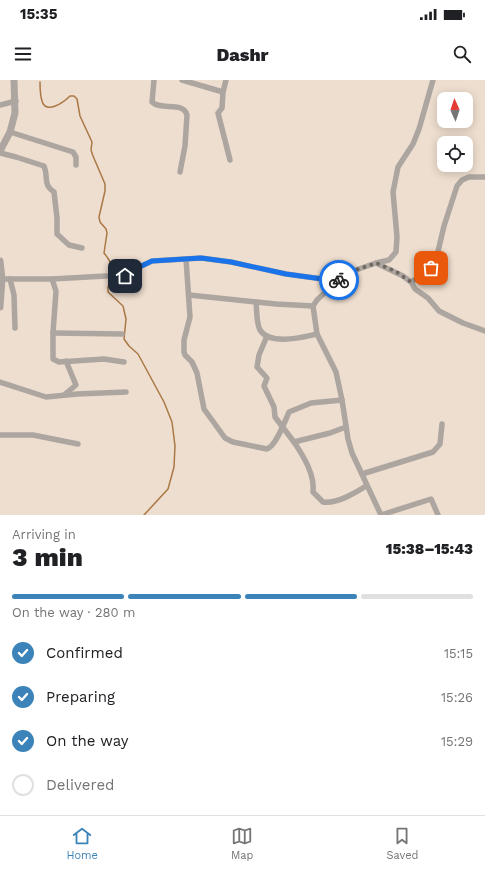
<!DOCTYPE html>
<meta charset="utf-8">
<style>
:root{--surface:#fff;--page:#f2f2f2;--text:#202124;--muted:#757577;--line:#e0e0e0;--accent:#3b83b8}
body{margin:0;font-family:"Work Sans",sans-serif;background:var(--page);color:var(--text);height:100vh;display:flex;flex-direction:column;font-size:15px;white-space:nowrap}
*{box-sizing:border-box;margin:0}
p{font-size:13px;color:var(--muted)}
.icon{flex:none;width:22px;height:22px;fill:none;stroke:currentColor;stroke-width:2;stroke-linecap:round;stroke-linejoin:round}
.map{position:relative;height:435px;overflow:hidden}
.sheet{display:flex;flex-direction:column;background:var(--surface);flex:1}
.sheet>*{flex:none}
.needle{width:26px;rotate:357deg}
.buttons{position:absolute;left:437px;top:12px;display:grid;gap:8px}
.buttons a{display:grid;place-items:center;width:36px;height:36px;border-radius:8px;background:var(--surface);box-shadow:0 2px 10px #0003;font-size:20px}
.pin{position:absolute;display:grid;place-items:center;width:34px;height:34px;color:#fff;margin:-17px;border-radius:8px;box-shadow:0 2px 6px #0006}
.courier{position:absolute;display:grid;place-items:center;width:40px;height:40px;margin:-20px;border:3px solid #1a73e8;border-radius:50%;background:#fff;color:#222;box-shadow:0 1px 5px #0007}
.headline em{font-style:normal;font-weight:800}
.headline div{display:flex;flex-direction:column-reverse}
.headline{display:flex;align-items:center;justify-content:space-between;height:68px;padding:0 12px}
h1{font-size:26px;font-weight:800;line-height:30px}
.bar{display:grid;grid-template-columns:repeat(4,1fr);gap:6px 4px;align-content:center;height:48px;padding:0 12px}
.bar i{height:5px;border-radius:3px;background:var(--line)}
.bar .current{background:var(--accent)}
.bar p{grid-column:span 4}
ol{padding:0 12px;list-style:none}
li{display:flex;align-items:center;gap:12px;height:44px}
li p{margin-inline-start:auto}
li .icon{padding:4px;border-radius:50%;background:var(--accent);color:#fff;stroke-width:4}
li:last-child{color:var(--muted)}
li i{width:22px;height:22px;border:2px solid var(--line);border-radius:50%}
.status{display:flex;justify-content:space-between;align-items:center;height:28px;padding:0 20px;background:var(--surface);direction:ltr}
.status svg{height:11px;fill:currentColor}
header{display:flex;justify-content:space-between;align-items:center;height:52px;padding:0 12px;background:var(--surface);font-size:18px;font-weight:800}
.menu{display:flex;justify-content:space-around;align-items:center;height:56px;border-top:1px solid var(--line);background:var(--surface);font-size:11px;color:var(--muted)}
.menu a{display:grid;justify-items:center;gap:2px}
.menu .current{color:var(--accent)}
.map>svg:first-child{display:block}
.lines{fill:none;stroke-linecap:round;stroke-linejoin:round}
.stream{stroke:#aa7845;stroke-width:1.5}
.minor{stroke:#ada6a0;stroke-width:5.5}
.tertiary{stroke:#ada6a0;stroke-width:7}
.done{stroke:#71685f;stroke-width:4;stroke-dasharray:0 7.2}
.route{stroke:#1a73e8;stroke-width:5}
</style>
<div class="status"><b>15:35</b><svg viewBox="0 0 49 12"><path d="M0 12V9h3v3zM5 12V6h3v6zM10 12V3h3v9zM15 12V0h3v12zM26 1h20v11H26zM47 4h2v5h-2z"/></svg></div>
<header><svg class="icon" aria-label="menu" viewBox="0 0 24 24"><path d="M4 6h16M4 12h16M4 18h16"/></svg>Dashr<svg class="icon" aria-label="search" viewBox="0 0 24 24"><circle cx="10" cy="10" r="6"/><path d="M15 15l6 6"/></svg></header>
<div class="map">
<svg width="485" height="435" viewBox="0 0 485 435">
<rect width="100%" height="100%" fill="#eedecf"/>
<g class="lines">
<!-- stream -->
<path class="stream" d="M40 2C40 8 40 15 42 21 46 35 64 22 70 16H74L77 19 80 36 92 62 91 70 93 76 105 104V111L99 137 100 142 106 149 107 153 104 173C113 184 117 194 108 207V212L123 226 126 239 124 259 129 266 138 274 164 322 172 342 175 366 174 387 168 409 144 435"/>
<!-- minor -->
<g class="minor">
<path d="M154 0 152 22C161 31 183 21 187 35L185 66 180 92"/>
<path d="M182 0 223 12"/>
<path d="M226 0 223 12 222 28 218 33 230 80"/>
<path d="M0 25 16 21"/>
<path d="M10 52 73 72 76 77V85"/>
<path d="M0 73 16 77 44 86C49 97 42 104 54 112L57 138V154L69 165 82 168"/>
<path d="M186 179 190 237 184 260V272L185 275 192 282 197 293 204 329 225 358 233 362 267 369C276 366 285 341 289 332L311 323 342 320"/>
<path d="M376 183 403 196 411 202 415 209 428 218 439 231 463 243 485 251"/>
<path d="M2 199H52L106 196"/>
<path d="M10 199 14 215 15 248"/>
<path d="M52 199 56 211 53 253V279L59 282 104 279 124 282"/>
<path d="M411 202 425 194 436 180 444 146 457 106 462 100 469 97H485"/>
<path d="M114 203 135 189 152 181 201 178 231 182 286 194 337 201"/>
<path d="M189 215 276 224 313 226"/>
<path d="M256 222C257 230 256 242 260 250 270 266 303 257 317 254"/>
<path d="M53 253 122 254"/>
<path d="M267 256 259 275 257 287 267 298 264 306 274 327 275 337 294 362 330 353 346 347"/>
<path d="M0 302 46 317 77 314 126 312"/>
<path d="M64 315 76 305 66 281"/>
<path d="M0 355H33L78 364"/>
<path d="M294 362C304 377 315 395 313 412L323 422C337 424 355 413 366 406"/>
<path d="M362 394 433 372 440 364 442 344"/>
<path d="M381 435 352 373 348 359 342 320 336 292 317 254 313 226 317 220 337 201 353 191 376 183 389 180 396 172 397 157 393 112 398 87 413 64 419 49 433 0"/>
<path d="M381 435 431 419 432 421 438 435"/>
</g>
<!-- tertiary -->
<g class="tertiary">
<path d="M0 71 10 52 15 33 14 0"/>
<path d="M0 181 2 199 0 227"/>
</g>
</g>
<g class="lines">
<!-- done -->
<path class="done" d="M339 200 353 191 376 183 395 191 411 202 425 194 431 188"/>
<!-- route -->
<path class="route" d="M125 196 135 189 152 181 201 178 231 182 286 194 337 201 339 200"/>
</g>
</svg>
<div class="buttons">
<a><svg class="needle" viewBox="-14 -14 28 28"><path d="M0-13l5 13h-10z" fill="#e53935"/><path d="M0 13l5-13h-10z" fill="#757577"/></svg></a>
<a><svg class="icon" aria-label="locate" viewBox="0 0 24 24"><circle cx="12" cy="12" r="6"/><path d="M12 2v4M12 18v4M2 12h4M18 12h4"/></svg></a>
</div>
<div class="pin" style="left:431px;top:188px;background:#ea580c"><svg class="icon" aria-label="bag" viewBox="0 0 24 24"><path d="M5 8h14l-1 12H6zM9 8a3 3 0 0 1 6 0"/></svg></div>
<div class="pin" style="left:125px;top:196px;background:#1f2937"><svg class="icon" aria-label="home" viewBox="0 0 24 24"><path d="M3 11l9-7 9 7M6 9v11h12V9"/></svg></div>
<div class="courier" style="left:339px;top:200px"><svg class="icon" aria-label="bike" viewBox="0 0 24 24"><circle cx="6" cy="16" r="4"/><circle cx="18" cy="16" r="4"/><path d="M6 16l4-8h5l3 8M10 8l3 8H6M13 5h3"/></svg></div>
</div>
<section class="sheet">
<div class="headline"><div><h1>3 min</h1><p>Arriving in</p></div><em>15:38–15:43</em></div>
<div class="bar"><i class="current"></i><i class="current"></i><i class="current"></i><i></i><p>On the way · 280 m</p></div>
<ol>
<li><svg class="icon" aria-label="check" viewBox="0 0 24 24"><path d="M5 12l5 5 9-10"/></svg>Confirmed<p>15:15</p></li>
<li><svg class="icon" aria-label="check" viewBox="0 0 24 24"><path d="M5 12l5 5 9-10"/></svg>Preparing<p>15:26</p></li>
<li><svg class="icon" aria-label="check" viewBox="0 0 24 24"><path d="M5 12l5 5 9-10"/></svg>On the way<p>15:29</p></li>
<li><i></i>Delivered</li>
</ol>
</section>
<nav class="menu">
<a class="current"><svg class="icon" aria-label="home" viewBox="0 0 24 24"><path d="M3 11l9-7 9 7M6 9v11h12V9"/></svg>Home</a>
<a><svg class="icon" aria-label="map" viewBox="0 0 24 24"><path d="M3 6l6-2 6 2 6-2v14l-6 2-6-2-6 2zM9 4v14M15 6v14"/></svg>Map</a>
<a><svg class="icon" aria-label="saved" viewBox="0 0 24 24"><path d="M7 4h10v16l-5-4-5 4z"/></svg>Saved</a>
</nav>
